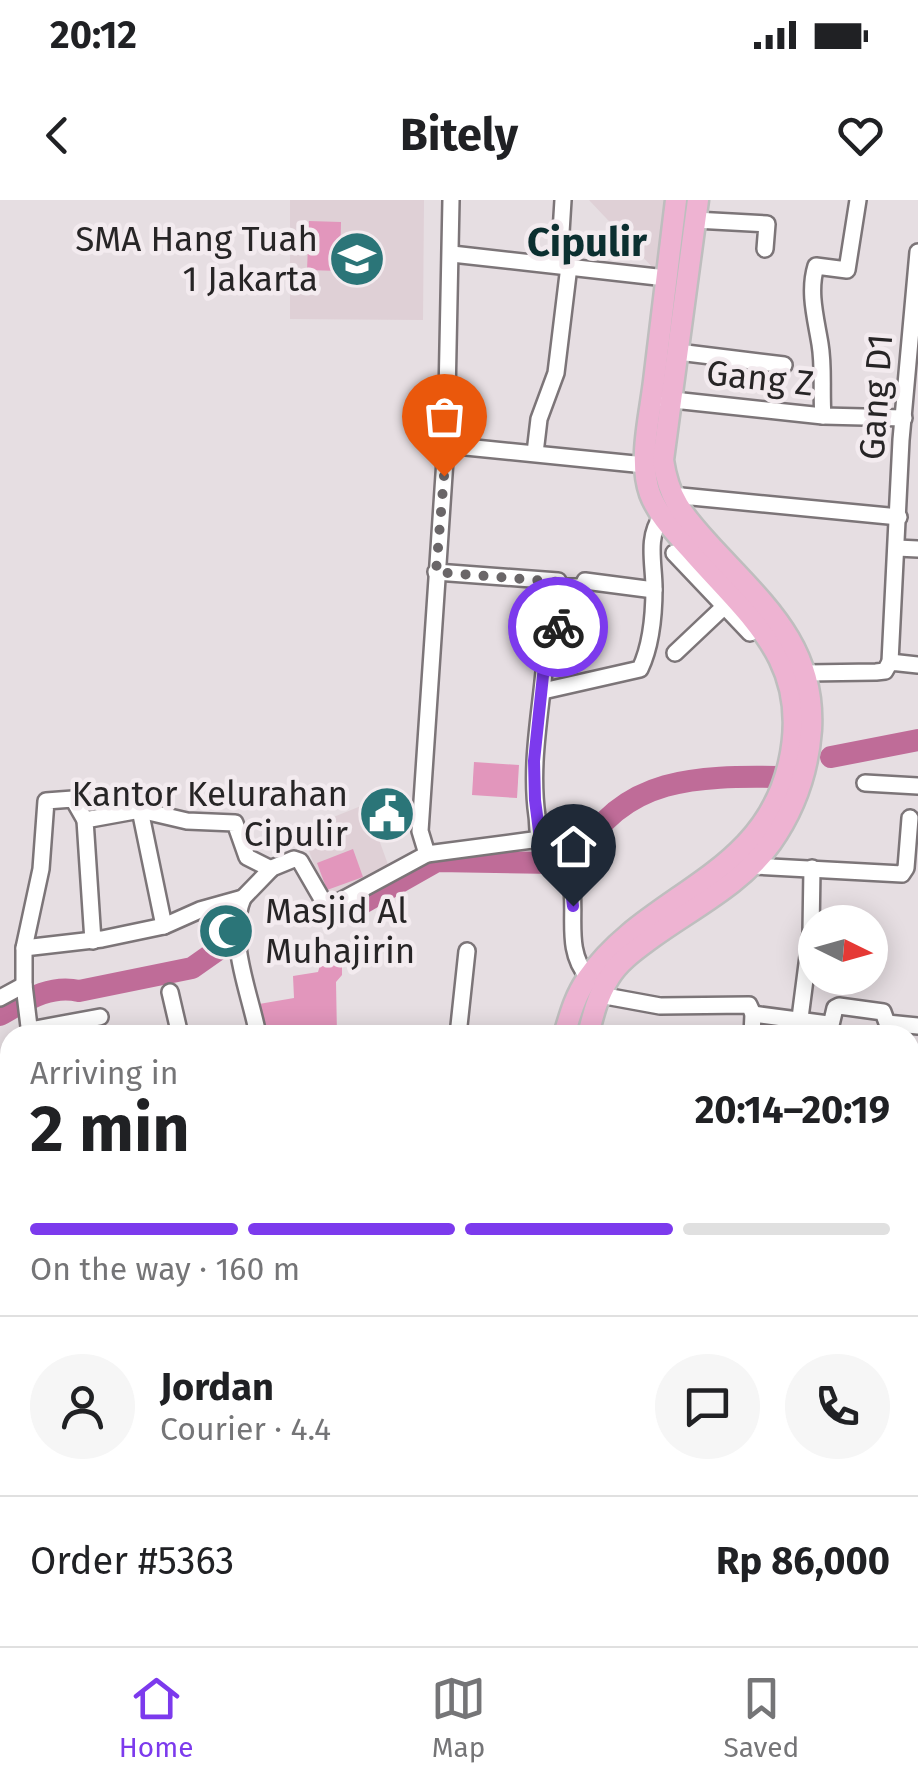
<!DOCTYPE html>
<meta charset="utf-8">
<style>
:root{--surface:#fff;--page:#f6f6f6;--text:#202124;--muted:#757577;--line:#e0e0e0;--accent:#7c3aed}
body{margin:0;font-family:"Fira Sans",sans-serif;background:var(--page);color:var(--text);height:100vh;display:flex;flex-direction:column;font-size:38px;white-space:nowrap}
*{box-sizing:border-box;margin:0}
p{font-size:32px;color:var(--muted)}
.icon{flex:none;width:55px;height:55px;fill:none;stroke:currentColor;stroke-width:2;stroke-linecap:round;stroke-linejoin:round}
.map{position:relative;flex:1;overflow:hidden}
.details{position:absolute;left:0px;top:825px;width:920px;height:622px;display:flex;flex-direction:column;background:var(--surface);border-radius:30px 30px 0 0;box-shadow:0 5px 25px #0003}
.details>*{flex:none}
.needle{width:65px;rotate:95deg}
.controls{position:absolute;left:798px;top:705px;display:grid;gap:20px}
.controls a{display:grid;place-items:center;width:90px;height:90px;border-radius:50%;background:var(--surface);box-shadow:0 5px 25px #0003;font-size:50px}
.pin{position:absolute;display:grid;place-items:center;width:85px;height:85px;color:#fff;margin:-102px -42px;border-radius:50% 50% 50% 0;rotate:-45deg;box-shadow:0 0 10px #0007}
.pin .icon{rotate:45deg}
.courier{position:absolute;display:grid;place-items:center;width:100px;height:100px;margin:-50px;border:8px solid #7c3aed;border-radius:50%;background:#fff;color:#222;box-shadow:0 2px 12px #0007}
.overview em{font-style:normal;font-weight:700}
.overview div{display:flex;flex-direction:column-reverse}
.overview{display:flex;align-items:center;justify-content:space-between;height:170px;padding:0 30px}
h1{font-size:65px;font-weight:700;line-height:75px}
.bar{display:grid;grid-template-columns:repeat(4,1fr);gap:15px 10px;align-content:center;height:120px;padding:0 30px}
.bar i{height:12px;border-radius:8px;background:var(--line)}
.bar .current{background:var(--accent)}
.bar p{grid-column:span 4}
.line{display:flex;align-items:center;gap:25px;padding:0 30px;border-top:2px solid var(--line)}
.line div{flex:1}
.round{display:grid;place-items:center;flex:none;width:105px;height:105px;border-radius:52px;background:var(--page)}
.status{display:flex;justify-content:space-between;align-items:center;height:70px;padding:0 50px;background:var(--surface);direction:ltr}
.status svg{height:28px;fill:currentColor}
header{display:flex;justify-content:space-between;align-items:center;height:130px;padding:0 30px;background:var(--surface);font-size:45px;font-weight:700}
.menu{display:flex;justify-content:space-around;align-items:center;height:140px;border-top:2px solid var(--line);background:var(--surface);font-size:28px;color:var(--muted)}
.menu a{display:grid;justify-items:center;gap:5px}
.menu .current{color:var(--accent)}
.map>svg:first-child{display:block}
.built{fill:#dfd0d6}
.green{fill:#e296bc}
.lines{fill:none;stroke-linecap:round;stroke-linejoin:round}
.river{stroke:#bf6c98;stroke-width:22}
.minor-casing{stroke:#7c7578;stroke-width:20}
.major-casing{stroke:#bebebe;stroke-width:25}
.minor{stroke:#fff;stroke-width:15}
.major{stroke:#eeb3d2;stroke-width:20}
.done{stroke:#6a6668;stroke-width:10;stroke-dasharray:0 18}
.route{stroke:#7c3aed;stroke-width:12}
.labels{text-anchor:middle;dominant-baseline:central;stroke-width:9;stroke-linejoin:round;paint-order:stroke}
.poi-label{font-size:35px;fill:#272526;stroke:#f3ebef;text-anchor:end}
.street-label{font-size:35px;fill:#272526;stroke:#f3ebef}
.quarter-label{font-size:40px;font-weight:bold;fill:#0b2f30;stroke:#f3ebef}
</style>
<div class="status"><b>20:12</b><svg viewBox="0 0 49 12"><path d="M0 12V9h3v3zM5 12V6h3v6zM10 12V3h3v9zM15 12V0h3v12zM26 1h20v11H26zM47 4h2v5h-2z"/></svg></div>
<header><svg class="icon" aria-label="back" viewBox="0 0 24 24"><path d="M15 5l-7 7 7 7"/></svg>Bitely<svg class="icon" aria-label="heart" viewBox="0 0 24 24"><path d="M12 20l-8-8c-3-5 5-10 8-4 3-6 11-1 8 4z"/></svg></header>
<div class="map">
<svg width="918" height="1446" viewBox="0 0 918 1446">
<rect width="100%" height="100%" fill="#e6dee2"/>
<!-- built -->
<g class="built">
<path d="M290 0H424L423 120 290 119Z"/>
<path d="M589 0H667L656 71Z"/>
<path d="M366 604 390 670 329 704 301 630Z"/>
</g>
<!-- green -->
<g class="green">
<path d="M309 21 341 22 340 71 307 70Z"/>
<path d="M474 562 519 565 517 598 472 595Z"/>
<path d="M353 649 363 677 327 690 317 663Z"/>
<path d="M337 752 342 755V775L336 782 337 835H264L259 804 294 798 293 776 318 772 321 762Z"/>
</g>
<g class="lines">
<!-- river -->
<g class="river">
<path d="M831 557 918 540"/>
<path d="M580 655C623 576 699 576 778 577"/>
<path d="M340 716 437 661 554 663"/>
<path d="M0 815C25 801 50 784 79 791L192 768 219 749 235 744"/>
</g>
<!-- minor casing -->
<g class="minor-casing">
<g id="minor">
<path d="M695 20 767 24 765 49"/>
<path d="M452 54 666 78"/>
<path d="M559 65 563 0"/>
<path d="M678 152 784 165"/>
<path d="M664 199 823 216 904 218"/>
<path d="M823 216C821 193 824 167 820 144 816 119 808 92 816 66L847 70 858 0"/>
<path d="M446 245 645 265"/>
<path d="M535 253 539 219 556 173 569 66"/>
<path d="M671 295 899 317"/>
<path d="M897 348 918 349"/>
<path d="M674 353 750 433"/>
<path d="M436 372 558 381 559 387H582L585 381 654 390"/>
<path d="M559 387 557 442 546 447C543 503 529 559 537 616 538 622 537 633 540 639 548 657 567 661 571 681 577 714 564 750 588 777"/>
<path d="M675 453 730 401"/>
<path d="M890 462 901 240 918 52"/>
<path d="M807 473 876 472 885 471 890 462 918 465"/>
<path d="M543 491 640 469C651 446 654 414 654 388 654 364 646 337 662 316"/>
<path d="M865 583 918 586"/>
<path d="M140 610 164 726"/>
<path d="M427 654 420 631 446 245 451 0"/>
<path d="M753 666 902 674 906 668 910 618"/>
<path d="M243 698 272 668 294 659 300 661 326 706 329 707 427 654 540 639"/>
<path d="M93 741 85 620 140 610 187 621 235 623 247 657 271 669"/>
<path d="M24 748 41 669 46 601 73 599 85 620"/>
<path d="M170 792 180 835"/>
<path d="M600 795 660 806 749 805 753 814 752 835"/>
<path d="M0 798 24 785"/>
<path d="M753 814 828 824 831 831"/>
<path d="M800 818 811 733 812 668"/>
<path d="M831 825 835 808 839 806 883 812 887 823 918 826"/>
<path d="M30 830 100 817"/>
<path d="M30 835 24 785V748L102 739 164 726 200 710 243 698C226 740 250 792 258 835"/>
<path d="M458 835 467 751"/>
<path d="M910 925 918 926"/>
<path d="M0 945 10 942"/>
<path d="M910 1150 918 1047"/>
<path d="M910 1237 918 1238"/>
<path d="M910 1351 918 1352"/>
<path d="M6 1446 10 1420"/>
<path d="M119 1446V1438"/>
<path d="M278 1446 279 1438"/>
<path d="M793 1446V1438"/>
<path d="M885 1446 886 1438"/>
</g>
</g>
<!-- major casing -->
<g class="major-casing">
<g id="major">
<path d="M564 835C570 815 575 796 587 779 647 692 763 679 789 563 812 461 750 418 690 349 675 332 658 315 650 294 638 260 650 216 654 181 661 120 669 60 676 0"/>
<path d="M588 835C593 815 598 795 609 778 619 761 637 749 653 737 693 708 742 684 771 643 795 609 808 571 811 530 816 445 762 402 709 344 683 315 669 300 663 260L698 0"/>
<path d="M483 1446 486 1438"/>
<path d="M505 1446 506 1438"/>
</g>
</g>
<!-- minor -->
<use href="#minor" class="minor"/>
<!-- major -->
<use href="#major" class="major"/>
</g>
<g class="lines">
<!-- done -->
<path class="done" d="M444 276 436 372 559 382 558 427"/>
<!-- route -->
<path class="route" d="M558 427 556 443 546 447 534 561 535 600 540 639 568 666 573 706"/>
</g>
<!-- icons -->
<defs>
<g id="school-disc" transform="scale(2.875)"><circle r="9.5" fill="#2b7578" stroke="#f3ebef"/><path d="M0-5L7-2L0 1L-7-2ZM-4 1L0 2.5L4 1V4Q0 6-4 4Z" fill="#fff"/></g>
<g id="civic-disc" transform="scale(2.875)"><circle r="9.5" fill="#2b7578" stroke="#f3ebef"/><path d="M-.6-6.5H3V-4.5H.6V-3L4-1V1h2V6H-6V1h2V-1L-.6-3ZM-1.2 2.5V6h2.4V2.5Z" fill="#fff"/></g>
<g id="mosque-disc" transform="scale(2.875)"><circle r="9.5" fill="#2b7578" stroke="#f3ebef"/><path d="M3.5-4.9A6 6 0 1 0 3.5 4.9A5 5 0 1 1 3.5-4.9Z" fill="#fff"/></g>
</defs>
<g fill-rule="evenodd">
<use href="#school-disc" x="357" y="59"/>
<use href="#civic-disc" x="387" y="614"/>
<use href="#mosque-disc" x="226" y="731"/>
</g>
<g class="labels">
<!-- poi labels -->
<g class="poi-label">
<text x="318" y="39">SMA Hang Tuah<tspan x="318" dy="40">1 Jakarta</tspan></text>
<text x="348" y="594">Kantor Kelurahan<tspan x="348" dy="40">Cipulir</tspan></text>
<text x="265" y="711" text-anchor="start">Masjid Al<tspan x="265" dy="40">Muhajirin</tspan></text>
</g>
<!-- street labels -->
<g class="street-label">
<text transform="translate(760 178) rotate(6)">Gang Z</text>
<text transform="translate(876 197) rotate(-86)">Gang D1</text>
</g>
<!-- quarter labels -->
<g class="quarter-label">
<text x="587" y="43">Cipulir</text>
</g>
</g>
</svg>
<div class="controls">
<a><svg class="needle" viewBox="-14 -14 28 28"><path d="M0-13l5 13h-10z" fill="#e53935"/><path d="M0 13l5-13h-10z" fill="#757577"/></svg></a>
</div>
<div class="pin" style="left:444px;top:276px;background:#ea580c"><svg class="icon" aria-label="bag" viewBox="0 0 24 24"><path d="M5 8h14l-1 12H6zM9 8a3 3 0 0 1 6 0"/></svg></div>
<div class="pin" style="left:573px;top:706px;background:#1f2937"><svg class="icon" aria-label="home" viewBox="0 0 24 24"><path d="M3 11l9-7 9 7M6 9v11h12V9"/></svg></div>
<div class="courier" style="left:558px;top:427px"><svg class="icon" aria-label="bike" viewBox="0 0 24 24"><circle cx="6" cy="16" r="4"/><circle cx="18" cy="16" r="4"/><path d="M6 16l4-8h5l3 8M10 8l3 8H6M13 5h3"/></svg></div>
<section class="details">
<div class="overview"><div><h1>2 min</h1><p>Arriving in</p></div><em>20:14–20:19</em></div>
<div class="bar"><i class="current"></i><i class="current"></i><i class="current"></i><i></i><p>On the way · 160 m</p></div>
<div class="line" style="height:180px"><a class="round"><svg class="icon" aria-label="person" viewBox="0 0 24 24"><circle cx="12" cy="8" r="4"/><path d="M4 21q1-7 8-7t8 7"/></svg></a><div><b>Jordan</b><p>Courier · 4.4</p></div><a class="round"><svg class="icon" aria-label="chat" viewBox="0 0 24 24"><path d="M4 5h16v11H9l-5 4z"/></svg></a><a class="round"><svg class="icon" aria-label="phone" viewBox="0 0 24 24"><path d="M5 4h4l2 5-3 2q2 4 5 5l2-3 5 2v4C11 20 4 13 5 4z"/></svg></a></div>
<div class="line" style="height:130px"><div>Order #5363</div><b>Rp 86,000</b></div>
</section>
</div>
<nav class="menu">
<a class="current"><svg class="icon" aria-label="home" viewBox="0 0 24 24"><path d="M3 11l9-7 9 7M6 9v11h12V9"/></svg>Home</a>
<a><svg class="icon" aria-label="map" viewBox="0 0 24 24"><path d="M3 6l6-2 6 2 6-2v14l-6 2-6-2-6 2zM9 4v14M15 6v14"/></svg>Map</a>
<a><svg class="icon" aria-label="saved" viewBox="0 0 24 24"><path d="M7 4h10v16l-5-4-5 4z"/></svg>Saved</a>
</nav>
